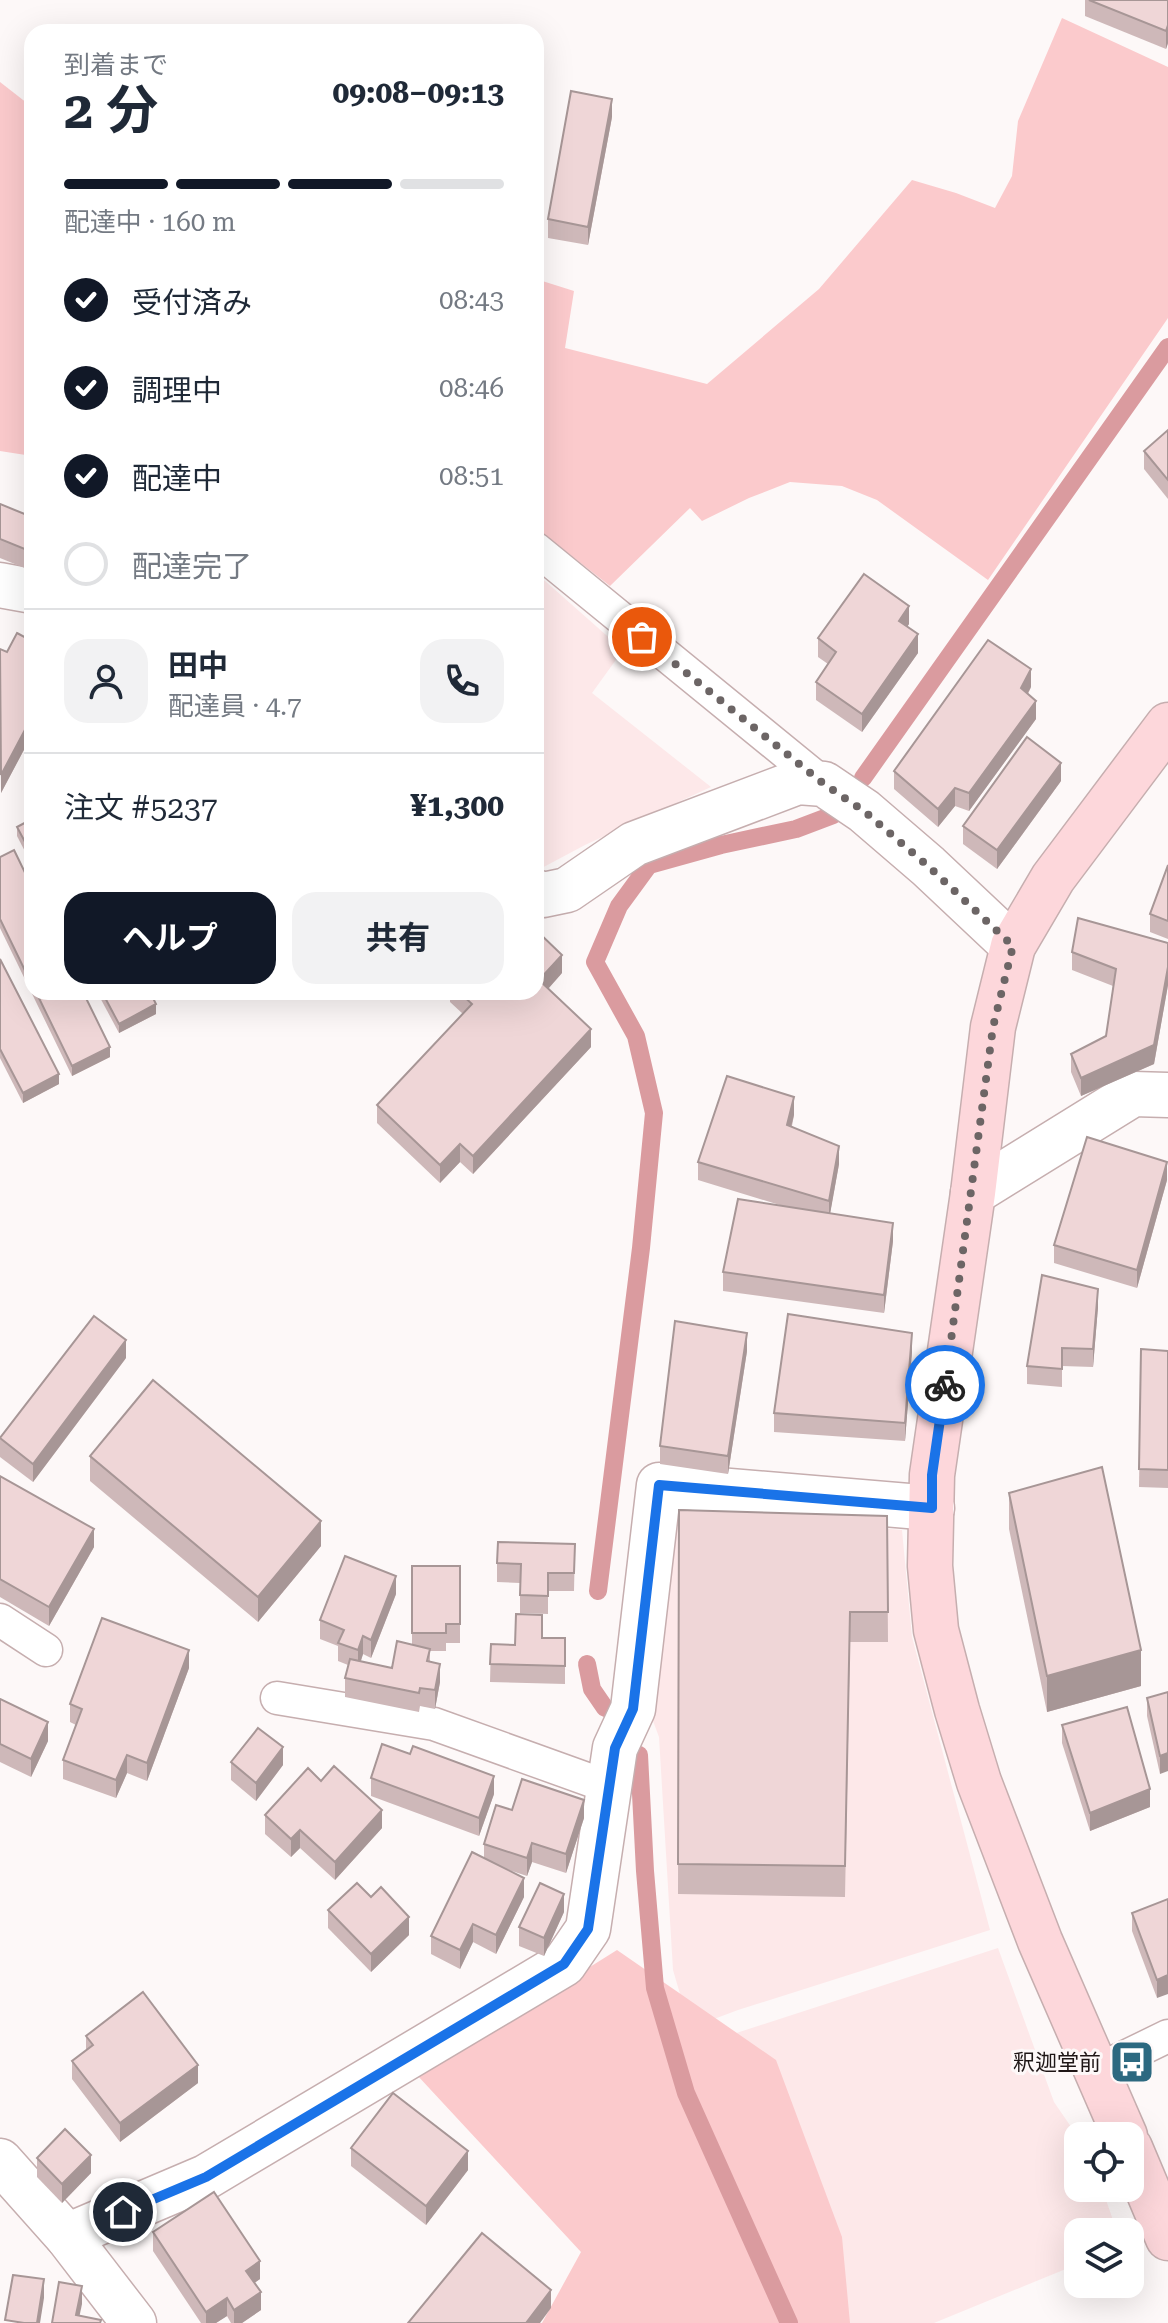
<!DOCTYPE html>
<html lang="ja">
<meta charset="utf-8">
<style>
:root{--surface:#fff;--page:#f2f2f3;--text:#1f2937;--muted:#747a83;--line:#e0e1e3;--accent:#111827}
body{margin:0;font-family:"Roboto Serif","Noto Sans JP",serif;background:var(--page);color:var(--text);height:100vh;display:flex;flex-direction:column;font-size:30px;white-space:nowrap}
*{box-sizing:border-box;margin:0}
p{font-size:26px;color:var(--muted)}
.icon{flex:none;width:44px;height:44px;fill:none;stroke:currentColor;stroke-width:2;stroke-linecap:round;stroke-linejoin:round}
.map{position:relative;flex:1;overflow:hidden}
.sheet{position:absolute;left:24px;top:24px;width:520px;height:976px;display:flex;flex-direction:column;background:var(--surface);border-radius:24px;box-shadow:0 8px 32px #0002}
.sheet>*{flex:none}
.fabs{position:absolute;left:1064px;top:2122px;display:grid;gap:16px}
.fabs a{display:grid;place-items:center;width:80px;height:80px;border-radius:16px;background:var(--surface);box-shadow:0 8px 32px #0002;font-size:40px}
.pin{position:absolute;display:grid;place-items:center;width:68px;height:68px;color:#fff;margin:-34px;border:4px solid #fff;border-radius:50%;box-shadow:0 2px 8px #0007}
.courier{position:absolute;display:grid;place-items:center;width:80px;height:80px;margin:-40px;border:6px solid #1a73e8;border-radius:50%;background:#fff;color:#222;box-shadow:0 2px 10px #0007}
.overview em{font-style:normal;font-weight:700}
.overview div{display:flex;flex-direction:column-reverse}
.overview{display:flex;align-items:center;justify-content:space-between;height:136px;padding:0 40px}
h1{font-size:52px;font-weight:700;line-height:60px}
.bar{display:grid;grid-template-columns:repeat(4,1fr);gap:12px 8px;align-content:center;height:96px;padding:0 40px}
.bar i{height:10px;border-radius:6px;background:var(--line)}
.bar .selected{background:var(--accent)}
.bar p{grid-column:span 4}
.line{display:flex;align-items:center;gap:20px;padding:0 40px;border-top:2px solid var(--line)}
.line div{flex:1}
.round{display:grid;place-items:center;flex:none;width:84px;height:84px;border-radius:24px;background:var(--page)}
ol{padding:0 40px;list-style:none}
li{display:flex;align-items:center;gap:24px;height:88px}
li p{margin-inline-start:auto}
li .icon{padding:8px;border-radius:50%;background:var(--accent);color:#fff;stroke-width:4}
li:last-child{color:var(--muted)}
li i{width:44px;height:44px;border:4px solid var(--line);border-radius:50%}
.button{display:flex;gap:16px;margin-top:auto;padding:16px 40px}
.button a{flex:1;height:92px;border-radius:24px;background:var(--accent);color:#fff;font-size:32px;font-weight:700;line-height:92px;text-align:center}
.button a+a{background:var(--page);color:var(--text)}
.map>svg:first-child{display:block}
.built{fill:#fde8e9}
.green{fill:#fbcacc}
.lines{fill:none;stroke-linecap:round;stroke-linejoin:round}
.stream{stroke:#da9b9f;stroke-width:18}
.lane-casing{stroke:#c6aeaf;stroke-width:35}
.street-casing{stroke:#c6aeaf;stroke-width:47}
.secondary-casing{stroke:#c6aeaf;stroke-width:47}
.lane{stroke:#fff;stroke-width:32}
.street{stroke:#fff;stroke-width:44}
.secondary{stroke:#fdd7db;stroke-width:44}
.wall{fill:#ceb8b9}
.shaded-wall{fill:#a79696}
.building{fill:#efd6d7;stroke:#a79696;stroke-width:2}
.done{stroke:#6c6565;stroke-width:8;stroke-dasharray:0 14.4}
.route{stroke:#1a73e8;stroke-width:10}
.labels{text-anchor:middle;dominant-baseline:central;stroke-width:6;stroke-linejoin:round;paint-order:stroke}
.poi-label{font-size:22px;fill:#1e1616;stroke:#fdf8f8;text-anchor:end}
</style>
<div class="map">
<svg width="1168" height="2323" viewBox="0 0 1168 2323">
<rect width="100%" height="100%" fill="#fdf8f8"/>
<!-- built -->
<g class="built">
<path d="M536 573 623 650 592 693 711 787 585 845 538 870 536 868Z"/>
<path d="M671 1511 902 1530 912 1637 990 1930 738 2010 690 2028 673 1970 659 1737 653 1721Z"/>
<path d="M998 1948 1054 2102 1078 2137V2188H1102L1117 2232H1078V2264L934 2323H826L721 2038Z"/>
</g>
<!-- green -->
<g class="green">
<path d="M1062 18 1168 67V318L988 580 877 500 842 486 790 482 749 498 702 521 690 508 610 586 536 528V279L574 291 565 348 707 384 819 289 912 180 956 193 995 208 1012 176 1018 121Z"/>
<path d="M0 82 32 107V456L0 451Z"/>
<path d="M617 1950 776 2060 842 2237 850 2323H542L581 2252 417 2075Z"/>
</g>
<g class="lines">
<!-- stream -->
<g class="stream">
<path d="M863 778 1168 347"/>
<path d="M598 1591 641 1248 654 1113 636 1036 595 962 619 906 649 865 721 845 796 829 833 815"/>
<path d="M587 1664 592 1689 605 1708"/>
<path d="M639 1755 645 1871 655 1988 686 2093 789 2323"/>
</g>
<!-- lane casing -->
<g class="lane-casing">
<g id="lane">
<path d="M536 549 824 784"/>
<path d="M0 1620 46 1650"/>
<path d="M277 1698 434 1724 609 1787"/>
<path d="M1096 2071 1168 2036"/>
</g>
</g>
<!-- street casing -->
<g class="street-casing">
<g id="street">
<path d="M0 585 32 591"/>
<path d="M536 892 543 895 567 890 634 844 798 782 824 784 864 811 928 866 1013 946"/>
<path d="M973 1193 1133 1094 1168 1095"/>
<path d="M0 2161 67 2236 134 2323"/>
<path d="M67 2236 206 2177 564 1964 588 1929 615 1748 633 1709 659 1485 932 1508"/>
</g>
</g>
<!-- secondary casing -->
<g class="secondary-casing">
<g id="secondary">
<path d="M1125 2136 1040 1941 979 1782 957 1710 936 1630 930 1566 932 1475 973 1193 993 1027 1013 946 1053 878 1168 725"/>
<path d="M1130 2148 1168 2238"/>
</g>
</g>
<!-- lane -->
<use href="#lane" class="lane"/>
<!-- street -->
<use href="#street" class="street"/>
<!-- secondary -->
<use href="#secondary" class="secondary"/>
</g>
<!-- wall -->
<g class="wall">
<path d="M1085 0H1168V43L1166 49 1085 16Z"/>
<path d="M612 117 588 245 548 238V219Z"/>
<path d="M1168 430V499L1144 469V451Z"/>
<path d="M0 504 32 517V571L0 558Z"/>
<path d="M909 624 907 627 918 653 862 732 816 700V682L828 664 818 657V638Z"/>
<path d="M32 641V747L27 744 1 793 0 649 7 652Z"/>
<path d="M1031 687 1028 694 1036 719 969 811 955 806 938 827 894 789V771Z"/>
<path d="M1061 781 997 869 963 844V826Z"/>
<path d="M32 819V865L17 836V827Z"/>
<path d="M0 857 32 887V992H83L110 1057 72 1076 0 928Z"/>
<path d="M1168 865V939L1150 932V914Z"/>
<path d="M1168 943V985L1154 1064 1081 1096 1071 1072V1054L1106 1036 1113 986 1072 970V952Z"/>
<path d="M0 959 59 1084 23 1103 0 1058Z"/>
<path d="M562 973 548 989 591 1047 473 1174 460 1162 440 1183 377 1123V1105L463 1014 450 1002V992H536Z"/>
<path d="M97 992H150L156 1014 119 1033Z"/>
<path d="M794 1115 792 1126 839 1164 830 1213 893 1241 884 1313 723 1291V1272L783 1206 698 1180V1162Z"/>
<path d="M1167 1180 1137 1288 1054 1263V1245Z"/>
<path d="M1098 1307 1093 1367 1062 1366V1387L1027 1384V1366Z"/>
<path d="M1141 1349 1168 1351V1488L1139 1487Z"/>
<path d="M747 1351 728 1474 660 1464V1446Z"/>
<path d="M912 1351 905 1441 774 1432V1413Z"/>
<path d="M126 1358 33 1482 0 1457V1438Z"/>
<path d="M90 1456 321 1546 258 1622 90 1481Z"/>
<path d="M0 1476 94 1547 49 1626 0 1597Z"/>
<path d="M1009 1493 1141 1686 1047 1712 1009 1529Z"/>
<path d="M679 1510 887 1516 888 1642H850L845 1897 678 1894Z"/>
<path d="M575 1544 574 1591H548V1614L520 1613V1583L497 1582V1563Z"/>
<path d="M412 1566H460V1643H446V1651H430V1662L440 1682 435 1709 420 1706 419 1712 345 1697V1678L348 1665 338 1661V1646L320 1639V1620L396 1594 371 1658 363 1654 361 1661 392 1668 412 1645Z"/>
<path d="M542 1638H565V1684L490 1682 491 1644 515 1645Z"/>
<path d="M189 1668 147 1781 127 1773 116 1798 63 1779V1760L76 1725 70 1722V1704Z"/>
<path d="M1168 1692 1160 1774 1147 1716V1698Z"/>
<path d="M0 1699 48 1741 31 1777 0 1762Z"/>
<path d="M1062 1725 1150 1807 1090 1831 1062 1743Z"/>
<path d="M231 1762 283 1765 256 1801 231 1780Z"/>
<path d="M371 1778 494 1794 479 1836 371 1796Z"/>
<path d="M321 1781 382 1828 335 1880 300 1848 291 1857 265 1834V1815Z"/>
<path d="M512 1810 584 1818 566 1873 532 1862 527 1876 506 1869 524 1897 496 1954 473 1942 460 1969 431 1954V1936L484 1858V1844Z"/>
<path d="M1168 1899 1157 1998 1132 1931V1913Z"/>
<path d="M328 1910 409 1935 371 1972 328 1928Z"/>
<path d="M564 1912 544 1956 519 1946V1927Z"/>
<path d="M86 2036 198 2083 120 2142 72 2079V2061L86 2050Z"/>
<path d="M351 2148 468 2170 426 2225 351 2166Z"/>
<path d="M37 2158 91 2173 62 2203 37 2177Z"/>
<path d="M153 2232 260 2279 254 2283 261 2310 242 2323H231L227 2316 216 2323H201L153 2251Z"/>
</g>
<!-- shaded-wall -->
<g class="shaded-wall">
<path d="M1168 25V43L1166 49V31Z"/>
<path d="M612 99V117L588 245V227Z"/>
<path d="M909 606V624L899 639V621Z"/>
<path d="M918 634V653L862 732V714Z"/>
<path d="M1031 669V687L1021 706V688Z"/>
<path d="M1036 701V719L969 811V793Z"/>
<path d="M27 726V744L1 793V775Z"/>
<path d="M1061 763V781L997 869V850Z"/>
<path d="M955 788V806L938 827V809Z"/>
<path d="M562 955V973L539 999V980Z"/>
<path d="M1168 967V985L1154 1064 1081 1096V1078Z"/>
<path d="M156 1004V1014L119 1033V1024Z"/>
<path d="M591 1029V1047L473 1174V1156Z"/>
<path d="M110 1047V1057L72 1076V1066Z"/>
<path d="M59 1074V1084L23 1103V1093Z"/>
<path d="M794 1097V1115L787 1143V1125Z"/>
<path d="M460 1144V1162L440 1183V1165Z"/>
<path d="M839 1146V1164L829 1220V1201Z"/>
<path d="M1167 1162V1180L1137 1288V1270Z"/>
<path d="M893 1223V1241L884 1313V1295Z"/>
<path d="M1098 1289V1307L1093 1367V1349Z"/>
<path d="M747 1333V1351L728 1474V1456Z"/>
<path d="M912 1333V1351L905 1441V1423Z"/>
<path d="M126 1340V1358L33 1482V1464Z"/>
<path d="M321 1521V1546L258 1622V1597Z"/>
<path d="M94 1529V1547L49 1626V1607Z"/>
<path d="M396 1576V1594L371 1658V1640Z"/>
<path d="M363 1636V1654L358 1669V1650Z"/>
<path d="M189 1650V1668L147 1781V1763Z"/>
<path d="M1141 1650V1686L1047 1712V1676Z"/>
<path d="M440 1664V1682L435 1709V1690Z"/>
<path d="M48 1722V1741L31 1777V1759Z"/>
<path d="M283 1747V1765L256 1801V1783Z"/>
<path d="M1168 1753V1771L1160 1774V1756Z"/>
<path d="M127 1755V1773L116 1798V1780Z"/>
<path d="M494 1776V1794L479 1836V1818Z"/>
<path d="M1150 1789V1807L1090 1831V1813Z"/>
<path d="M584 1800V1818L566 1873V1854Z"/>
<path d="M382 1810V1828L335 1880V1862Z"/>
<path d="M300 1830V1848L291 1857V1839Z"/>
<path d="M532 1843V1862L527 1876V1858Z"/>
<path d="M524 1878V1897L496 1954V1935Z"/>
<path d="M564 1894V1912L544 1956V1938Z"/>
<path d="M409 1917V1935L371 1972V1954Z"/>
<path d="M473 1924V1942L460 1969V1950Z"/>
<path d="M1168 1975V1994L1157 1998V1980Z"/>
<path d="M198 2065V2083L120 2142V2123Z"/>
<path d="M468 2151V2170L426 2225V2206Z"/>
<path d="M91 2155V2173L62 2203V2184Z"/>
<path d="M260 2261V2279L246 2289V2271Z"/>
<path d="M44 2279V2298L40 2323H37Z"/>
<path d="M82 2286V2304L78 2323 76 2315Z"/>
<path d="M551 2290V2308L540 2323H526Z"/>
<path d="M261 2292V2310L242 2323H234V2310Z"/>
<path d="M227 2298V2316L216 2323H206V2312Z"/>
</g>
<!-- building -->
<g class="building">
<path d="M1089 0H1168V25L1166 31Z"/>
<path d="M571 91 612 99 588 227 548 219Z"/>
<path d="M1168 430V480L1144 451Z"/>
<path d="M0 504 32 517V552L0 539Z"/>
<path d="M864 574 909 606 899 621 918 634 862 714 816 682 836 652 818 638Z"/>
<path d="M17 633 32 641V728L27 726 1 775 0 649 7 652Z"/>
<path d="M988 640 1031 669 1021 688 1036 701 969 793 955 788 938 809 894 771Z"/>
<path d="M1027 737 1061 763 997 850 963 826Z"/>
<path d="M32 819V855L17 827Z"/>
<path d="M14 850 32 887V985L0 919V857Z"/>
<path d="M1168 865V921L1150 914Z"/>
<path d="M1078 918 1168 943V967L1154 1045 1081 1078 1071 1054 1106 1036 1116 969 1072 952Z"/>
<path d="M536 930 562 955 539 980 591 1029 473 1156 460 1144 440 1165 377 1105 472 1004 459 992H536Z"/>
<path d="M0 959 59 1074 23 1093 0 1049Z"/>
<path d="M36 992H83L110 1047 72 1066Z"/>
<path d="M102 992H150L156 1004 119 1024Z"/>
<path d="M727 1076 794 1097 787 1125 839 1146 829 1201 698 1162Z"/>
<path d="M1087 1137 1167 1162 1137 1270 1054 1245Z"/>
<path d="M738 1199 893 1223 884 1295 723 1272Z"/>
<path d="M1042 1275 1098 1289 1093 1349 1062 1348V1369L1027 1366Z"/>
<path d="M788 1314 912 1333 905 1423 774 1413Z"/>
<path d="M94 1316 126 1340 33 1464 0 1438Z"/>
<path d="M675 1321 747 1333 728 1456 660 1446Z"/>
<path d="M1141 1349 1168 1351V1470L1139 1469Z"/>
<path d="M153 1380 321 1521 258 1597 90 1456Z"/>
<path d="M1102 1467 1141 1650 1047 1676 1009 1493Z"/>
<path d="M0 1476 94 1529 49 1607 0 1579Z"/>
<path d="M679 1510 887 1516 888 1612H850L845 1866 678 1864Z"/>
<path d="M498 1542 575 1544 574 1573H548V1596L520 1595 521 1564 497 1563Z"/>
<path d="M345 1556 396 1576 371 1640 363 1636 358 1650 338 1643 344 1630 320 1620Z"/>
<path d="M412 1566H460V1624H446V1633H412Z"/>
<path d="M516 1614 542 1615V1638H565V1666L490 1664 491 1644 515 1645Z"/>
<path d="M102 1618 189 1650 147 1763 127 1755 116 1780 63 1760 82 1709 70 1704Z"/>
<path d="M397 1641 430 1649 427 1661 440 1664 435 1690 420 1688 419 1693 345 1678 350 1659 392 1668Z"/>
<path d="M1168 1692V1753L1160 1756 1147 1698Z"/>
<path d="M0 1699 48 1722 31 1759 0 1744Z"/>
<path d="M1127 1707 1150 1789 1090 1813 1062 1725Z"/>
<path d="M258 1728 283 1747 256 1783 231 1762Z"/>
<path d="M382 1744 410 1754 413 1746 494 1776 479 1818 371 1778Z"/>
<path d="M334 1766 382 1810 335 1862 300 1830 291 1839 265 1815 308 1768 321 1781Z"/>
<path d="M522 1779 584 1800 566 1854 532 1843 527 1858 484 1844 496 1805 512 1810Z"/>
<path d="M472 1852 524 1878 496 1935 473 1924 460 1950 431 1936Z"/>
<path d="M357 1883 371 1897 381 1887 409 1917 371 1954 328 1910Z"/>
<path d="M540 1883 564 1894 544 1938 519 1927Z"/>
<path d="M1168 1899V1975L1157 1980 1132 1913Z"/>
<path d="M143 1992 198 2065 120 2123 72 2061 93 2045 86 2036Z"/>
<path d="M393 2093 468 2151 426 2206 351 2148Z"/>
<path d="M65 2129 91 2155 62 2184 37 2158Z"/>
<path d="M214 2192 260 2261 246 2271 261 2292 234 2310 227 2298 206 2312 153 2232Z"/>
<path d="M482 2233 551 2290 526 2323H408Z"/>
<path d="M13 2275 44 2279 37 2323H24L5 2320Z"/>
<path d="M59 2282 82 2286 76 2315 101 2320 100 2323H52Z"/>
</g>
<g class="lines">
<!-- done -->
<path class="done" d="M642 637 824 784 864 811 928 866 1013 946 993 1027 945 1385"/>
<!-- route -->
<path class="route" d="M123 2212 206 2177 564 1964 588 1929 615 1748 633 1709 659 1485 932 1508V1475L945 1385"/>
</g>
<!-- icons -->
<defs>
<g id="bus-square" transform="scale(2.3)"><rect x="-9" y="-9" width="18" height="18" rx="4" fill="#2c6980" stroke="#fdf8f8"/><path d="M-5-6H5V4H4V6H2V4H-2V6H-4V4H-5ZM-3.5-4V0h7V-4ZM-3.5 1.2v1.5H-2V1.2ZM2 1.2v1.5H3.5V1.2Z" fill="#fff"/></g>
</defs>
<g fill-rule="evenodd">
<use href="#bus-square" x="1132" y="2062"/>
</g>
<g class="labels">
<!-- poi labels -->
<g class="poi-label">
<text x="1101" y="2062">釈迦堂前</text>
</g>
</g>
</svg>
<div class="fabs">
<a><svg class="icon" aria-label="locate" viewBox="0 0 24 24"><circle cx="12" cy="12" r="6"/><path d="M12 2v4M12 18v4M2 12h4M18 12h4"/></svg></a>
<a><svg class="icon" aria-label="layers" viewBox="0 0 24 24"><path d="M12 4l9 5-9 5-9-5zM3 14l9 5 9-5"/></svg></a>
</div>
<div class="pin" style="left:642px;top:637px;background:#ea580c"><svg class="icon" aria-label="bag" viewBox="0 0 24 24"><path d="M5 8h14l-1 12H6zM9 8a3 3 0 0 1 6 0"/></svg></div>
<div class="pin" style="left:123px;top:2212px;background:#1f2937"><svg class="icon" aria-label="home" viewBox="0 0 24 24"><path d="M3 11l9-7 9 7M6 9v11h12V9"/></svg></div>
<div class="courier" style="left:945px;top:1385px"><svg class="icon" aria-label="bike" viewBox="0 0 24 24"><circle cx="6" cy="16" r="4"/><circle cx="18" cy="16" r="4"/><path d="M6 16l4-8h5l3 8M10 8l3 8H6M13 5h3"/></svg></div>
<section class="sheet">
<div class="overview"><div><h1>2 分</h1><p>到着まで</p></div><em>09:08–09:13</em></div>
<div class="bar"><i class="selected"></i><i class="selected"></i><i class="selected"></i><i></i><p>配達中 · 160 m</p></div>
<ol>
<li><svg class="icon" aria-label="check" viewBox="0 0 24 24"><path d="M5 12l5 5 9-10"/></svg>受付済み<p>08:43</p></li>
<li><svg class="icon" aria-label="check" viewBox="0 0 24 24"><path d="M5 12l5 5 9-10"/></svg>調理中<p>08:46</p></li>
<li><svg class="icon" aria-label="check" viewBox="0 0 24 24"><path d="M5 12l5 5 9-10"/></svg>配達中<p>08:51</p></li>
<li><i></i>配達完了</li>
</ol>
<div class="line" style="height:144px"><a class="round"><svg class="icon" aria-label="person" viewBox="0 0 24 24"><circle cx="12" cy="8" r="4"/><path d="M4 21q1-7 8-7t8 7"/></svg></a><div><b>田中</b><p>配達員 · 4.7</p></div><a class="round"><svg class="icon" aria-label="phone" viewBox="0 0 24 24"><path d="M5 4h4l2 5-3 2q2 4 5 5l2-3 5 2v4C11 20 4 13 5 4z"/></svg></a></div>
<div class="line" style="height:104px"><div>注文 #5237</div><b>¥1,300</b></div>
<div class="button"><a>ヘルプ</a><a>共有</a></div>
</section>
</div>
